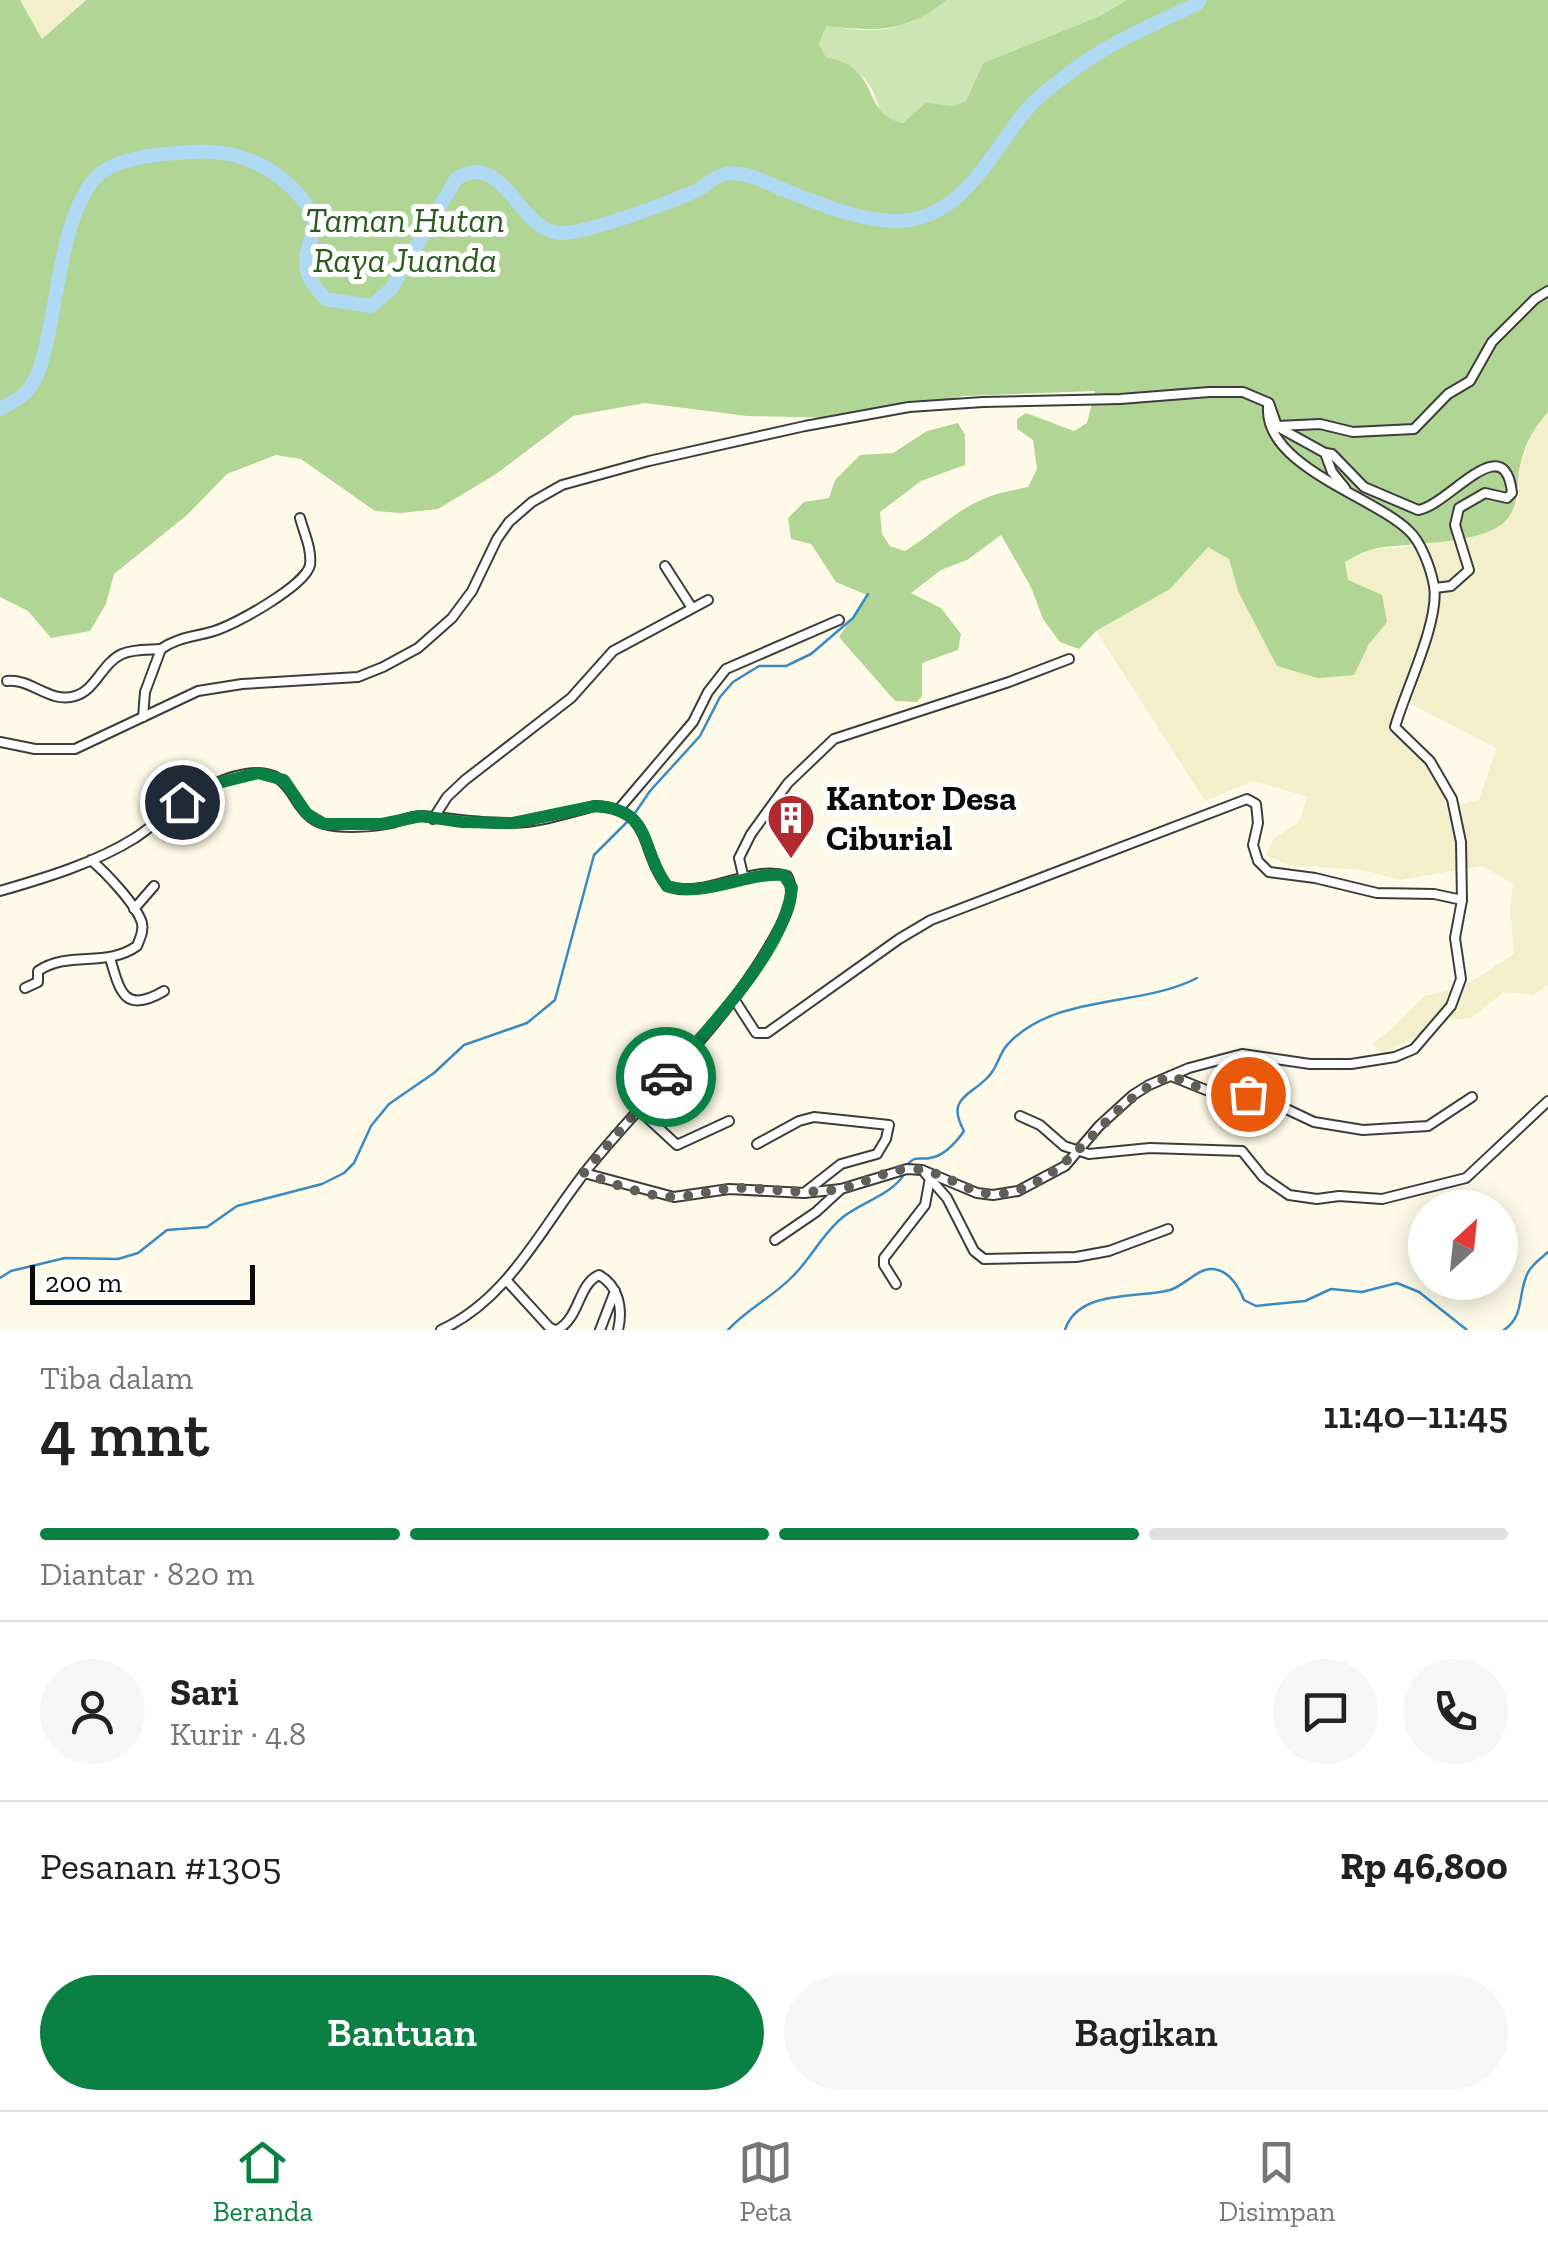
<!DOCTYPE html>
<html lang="id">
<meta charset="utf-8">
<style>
:root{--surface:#fff;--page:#f6f6f6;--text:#222;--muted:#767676;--line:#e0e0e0;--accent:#0b8043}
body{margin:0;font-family:"Zilla Slab",serif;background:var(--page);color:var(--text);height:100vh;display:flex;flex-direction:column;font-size:38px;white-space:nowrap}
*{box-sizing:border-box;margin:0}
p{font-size:32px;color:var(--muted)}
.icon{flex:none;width:55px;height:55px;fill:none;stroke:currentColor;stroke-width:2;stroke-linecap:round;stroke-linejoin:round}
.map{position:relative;height:1330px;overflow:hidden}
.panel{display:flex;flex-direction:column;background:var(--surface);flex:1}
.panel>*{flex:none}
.needle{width:65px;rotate:27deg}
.fabs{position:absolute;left:1408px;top:1190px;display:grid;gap:20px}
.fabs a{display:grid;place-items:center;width:110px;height:110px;border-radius:50%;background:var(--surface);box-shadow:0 5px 25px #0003;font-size:50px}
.scale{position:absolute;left:30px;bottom:25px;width:225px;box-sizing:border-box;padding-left:10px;border:5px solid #0a0a0a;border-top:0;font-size:28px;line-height:35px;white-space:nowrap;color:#0a0a0a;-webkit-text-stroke:8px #fff;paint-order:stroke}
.pin{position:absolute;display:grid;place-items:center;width:85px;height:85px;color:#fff;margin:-42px;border:5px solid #fff;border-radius:50%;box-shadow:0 2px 10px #0007}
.courier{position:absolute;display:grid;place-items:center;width:100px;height:100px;margin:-50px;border:8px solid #0b8043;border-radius:50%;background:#fff;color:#222;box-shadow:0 2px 12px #0007}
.headline em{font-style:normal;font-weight:600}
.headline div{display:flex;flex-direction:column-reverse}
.headline{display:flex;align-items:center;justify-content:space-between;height:170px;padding:0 40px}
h1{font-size:65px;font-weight:600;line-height:75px}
.bar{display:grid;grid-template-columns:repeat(4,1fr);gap:15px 10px;align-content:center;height:120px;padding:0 40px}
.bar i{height:12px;border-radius:8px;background:var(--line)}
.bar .current{background:var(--accent)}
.bar p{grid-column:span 4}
.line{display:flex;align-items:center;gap:25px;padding:0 40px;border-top:2px solid var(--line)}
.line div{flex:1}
.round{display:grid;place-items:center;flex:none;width:105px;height:105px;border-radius:52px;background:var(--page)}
.primary-button{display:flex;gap:20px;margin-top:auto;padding:20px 40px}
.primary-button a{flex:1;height:115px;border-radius:60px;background:var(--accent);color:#fff;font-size:40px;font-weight:600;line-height:115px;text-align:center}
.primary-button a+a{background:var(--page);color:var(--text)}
.tab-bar{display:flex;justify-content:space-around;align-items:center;height:140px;border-top:2px solid var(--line);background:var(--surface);font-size:28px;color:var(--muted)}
.tab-bar a{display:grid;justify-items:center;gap:5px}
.tab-bar .current{color:var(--accent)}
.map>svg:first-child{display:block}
.farmland{fill:#f2efca;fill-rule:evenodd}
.green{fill:#cce5b4}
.forest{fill:#b0d594}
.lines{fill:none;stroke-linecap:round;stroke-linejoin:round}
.stream{stroke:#398bc6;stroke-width:2.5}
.river{stroke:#afd8f2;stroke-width:14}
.minor-casing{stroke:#3d3d3d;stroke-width:12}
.minor{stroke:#fff;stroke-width:8}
.done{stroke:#5f5e57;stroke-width:10;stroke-dasharray:0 18}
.route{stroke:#0b8043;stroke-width:12}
.labels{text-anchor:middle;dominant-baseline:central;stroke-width:10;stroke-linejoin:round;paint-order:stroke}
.park-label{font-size:35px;font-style:italic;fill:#2a5d1e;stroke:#fff}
.poi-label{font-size:35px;font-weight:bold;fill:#0a0a0a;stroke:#fff;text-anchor:start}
</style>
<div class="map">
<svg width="1548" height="1330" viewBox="0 0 1548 1330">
<rect width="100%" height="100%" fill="#fefae7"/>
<!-- farmland -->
<g class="farmland">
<path d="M20 0H85L42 39Z"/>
<path d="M1548 412V985L1533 995 1504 992 1471 1018 1450 1020 1382 1053 1372 1044 1397 1024 1424 996 1461 988 1514 954 1510 909 1513 884 1482 866 1400 880 1362 870 1289 865 1266 855 1274 838 1298 823 1308 797 1254 781 1205 801 1096 631 1170 589 1207 546 1229 559 1238 591 1354 675 1369 644 1347 580 1345 562 1371 549 1425 546 1518 500 1520 466 1534 428ZM1405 701 1496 748 1479 800 1458 805 1441 770 1392 732Z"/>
</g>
<!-- green -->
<path class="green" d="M947 0H1127L1100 16 983 63 966 101 954 106 926 104 904 123C871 116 883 104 868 83 859 70 840 60 826 57L819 44 826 25C876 35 905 32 947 0Z"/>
<!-- forest -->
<path class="forest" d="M0 0H20L42 39 86 0H947C903 34 878 31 826 26L819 44 826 57C883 68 859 113 903 123L926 103 954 106 966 101 983 63 1100 16 1127 0H1548V412C1534 427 1524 446 1520 466 1516 486 1520 501 1508 518 1487 546 1405 542 1373 549 1364 551 1354 557 1345 562L1348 580 1382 595 1387 622 1369 644 1354 675 1318 678 1277 666 1238 591 1229 559 1208 547 1170 589 1096 631 1079 649 1060 642 1043 619 1031 587 1001 535 967 560 941 570 911 593 941 608 961 634 958 650 922 663V696L917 702 895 701 839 637 867 595 836 582 811 544 791 539 788 518 804 502 829 498 835 480 860 455 893 453 927 431 958 423 965 435V465L921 481 880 512 882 534 890 546 905 551C933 534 958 508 988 497 1001 492 1015 490 1028 487L1037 469 1033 440 1017 429V419L1026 413 1074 431 1087 423 1095 391 963 396 905 410 842 418 747 416 645 403 573 416 496 474 438 509 401 513 375 511 301 459 276 455 227 474 187 515 114 574 106 604 90 631 51 638 28 611 0 597Z"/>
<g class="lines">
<!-- stream -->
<g class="stream">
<path d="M907 1165C916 1155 918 1160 930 1158 944 1156 957 1141 964 1131 946 1098 969 1097 988 1077 998 1067 999 1053 1008 1044 1056 993 1139 1008 1197 978"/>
<path d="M0 1278 11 1271 65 1258 118 1259 138 1253 167 1230 207 1227 237 1206 322 1184 344 1173 354 1163 371 1126 389 1104 434 1073 464 1045 527 1023 555 1000 594 855 633 816 650 791 700 736 720 697 733 682 759 666H786L811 654 853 618 868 594"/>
<path d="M728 1330C747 1309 773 1297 793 1276 812 1257 822 1234 843 1217 862 1202 893 1194 905 1173"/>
<path d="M1065 1330C1078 1289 1137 1299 1170 1290 1184 1286 1198 1268 1212 1269 1229 1270 1238 1285 1244 1300L1256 1306 1305 1301 1331 1289 1362 1292 1397 1283 1419 1292 1467 1330"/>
<path d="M1504 1330C1524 1316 1518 1297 1526 1277 1529 1267 1540 1259 1548 1252"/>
</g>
<!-- river -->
<path class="river" d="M0 409C8 404 20 399 26 392 39 379 44 354 48 336 58 292 65 200 102 172 125 156 163 154 191 152 234 149 270 163 299 195 331 231 298 243 308 274 310 282 320 292 325 299L371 306 391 289 456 179C502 148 519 230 559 233 584 235 670 202 696 191 705 187 713 177 722 175 744 168 767 184 787 191 820 204 860 221 896 221 964 221 992 149 1029 107 1039 96 1052 86 1064 77 1102 46 1152 25 1197 4L1200 0"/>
<!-- minor casing -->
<g class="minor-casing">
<g id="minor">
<path d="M1268 407C1264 466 1374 497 1408 530 1421 541 1431 569 1434 586 1440 621 1405 691 1395 727L1430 761 1452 799 1461 842 1462 900"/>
<path d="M1278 427 1325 453 1332 472 1345 488"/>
<path d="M1325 453 1332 454 1364 487 1418 510C1448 506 1505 426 1512 493L1507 498 1485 493 1459 508 1455 525 1469 570 1451 586 1435 588"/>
<path d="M665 566 692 608"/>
<path d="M7 681C31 678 50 704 75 696 96 690 102 663 122 654 133 649 149 650 161 649"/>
<path d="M143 717 145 692 161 649C178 637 195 637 214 631 235 625 306 585 310 565 312 549 304 533 300 518"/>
<path d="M0 742 35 749H75L198 691 242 684 358 677 383 667 418 648 452 618 472 591 497 539 509 522 532 502 562 485 649 461 805 426 909 407 983 402 1120 399 1209 392H1243L1269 403 1277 426 1320 424 1353 432 1414 429 1448 394 1470 381 1492 342 1535 299 1548 291"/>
<path d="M619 809 693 722 708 692 726 669 839 620"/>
<path d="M433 819 447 797 465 780 571 698 613 651 708 600"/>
<path d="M744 879 739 858 751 834 788 783 834 739 1009 682 1069 659"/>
<path d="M0 891C45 878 95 863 135 838 170 814 202 781 246 774 298 765 288 814 324 824 343 829 373 827 392 823 402 820 412 816 422 816 452 818 482 824 513 823 541 822 568 813 595 806 654 809 639 850 667 886 706 900 749 864 787 876 796 892 788 911 780 927 734 1015 657 1085 594 1161 545 1219 513 1297 441 1330"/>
<path d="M134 909 154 886"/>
<path d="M110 958C120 993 125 1014 164 991"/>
<path d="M25 988 38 982V971C69 950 106 968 137 946 140 938 144 931 142 923 136 904 106 873 91 860"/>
<path d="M1171 1076 1211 1092 1261 1097 1314 1122 1363 1130 1428 1126 1472 1097"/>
<path d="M638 1109 677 1145 729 1121"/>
<path d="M1020 1116 1040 1125 1064 1146 1089 1154 1150 1148 1242 1151 1263 1177 1289 1195 1317 1199 1339 1196 1382 1199 1466 1178 1548 1101"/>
<path d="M757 1144 799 1121 814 1117 889 1125 886 1139 877 1154 841 1164 804 1193"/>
<path d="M584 1173 674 1197 729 1189 804 1193 841 1189 907 1169 922 1170 977 1193 993 1195 1018 1191 1065 1166 1099 1126 1133 1095 1149 1085 1189 1068 1242 1054 1310 1064H1351L1395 1057 1414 1049 1451 1006 1461 979 1455 938 1462 900 1434 894 1377 893 1315 878 1269 872 1258 861 1253 845 1258 823 1256 804 1247 799 931 920 899 939 767 1033H756L734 999"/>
<path d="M925 1173 947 1198 974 1251 984 1259 1076 1257 1109 1251 1168 1229"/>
<path d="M775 1240 816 1212 841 1189"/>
<path d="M507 1281 549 1327 555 1330"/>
<path d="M896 1284 884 1265V1258L925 1205 930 1178"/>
<path d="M557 1330C580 1318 578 1284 599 1275 619 1286 623 1309 618 1330"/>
<path d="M600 1330 615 1291"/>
</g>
</g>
<!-- minor -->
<use href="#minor" class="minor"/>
</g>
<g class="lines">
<!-- done -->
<path class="done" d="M666 1077 584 1173C612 1183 643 1196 672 1197 695 1197 717 1188 740 1188 775 1189 805 1195 839 1189 863 1185 888 1168 912 1169 954 1171 974 1207 1021 1189 1083 1166 1108 1099 1171 1076L1210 1092 1248 1094"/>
<!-- route -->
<path class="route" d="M182 802 218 783 258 773 284 780 307 814 324 824H382L421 816 462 822 513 823 595 806C654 809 640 850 667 886 704 898 747 872 784 875L792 888C784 953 708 1028 666 1077"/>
</g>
<!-- icons -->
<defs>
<g id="building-pin" transform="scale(2.5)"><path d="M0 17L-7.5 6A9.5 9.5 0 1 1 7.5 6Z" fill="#b22a2d" stroke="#fff"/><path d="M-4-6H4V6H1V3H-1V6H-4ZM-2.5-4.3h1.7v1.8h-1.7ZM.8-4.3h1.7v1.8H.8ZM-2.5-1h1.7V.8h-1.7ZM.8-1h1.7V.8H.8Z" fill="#fff"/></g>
</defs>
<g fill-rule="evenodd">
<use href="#building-pin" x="791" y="818"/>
</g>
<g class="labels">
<!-- park labels -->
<g class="park-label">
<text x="405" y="220">Taman Hutan<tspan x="405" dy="40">Raya Juanda</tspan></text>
</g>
<!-- poi labels -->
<g class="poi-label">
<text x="826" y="798">Kantor Desa<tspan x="826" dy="40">Ciburial</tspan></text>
</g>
</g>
</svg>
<div class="fabs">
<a><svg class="needle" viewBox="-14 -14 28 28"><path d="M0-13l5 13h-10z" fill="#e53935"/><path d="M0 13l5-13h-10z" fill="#767676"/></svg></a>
</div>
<div class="scale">200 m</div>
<div class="pin" style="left:1248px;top:1094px;background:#ea580c"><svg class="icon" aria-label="bag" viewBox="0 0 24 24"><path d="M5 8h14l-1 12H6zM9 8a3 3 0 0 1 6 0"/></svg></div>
<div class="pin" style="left:182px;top:802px;background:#1f2937"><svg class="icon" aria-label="home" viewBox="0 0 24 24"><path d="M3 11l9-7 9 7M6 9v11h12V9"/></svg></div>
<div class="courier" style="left:666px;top:1077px"><svg class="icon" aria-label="car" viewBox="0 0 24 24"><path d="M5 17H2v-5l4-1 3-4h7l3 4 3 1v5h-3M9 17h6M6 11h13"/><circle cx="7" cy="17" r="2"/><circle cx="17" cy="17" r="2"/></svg></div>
</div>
<section class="panel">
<div class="headline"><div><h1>4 mnt</h1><p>Tiba dalam</p></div><em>11:40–11:45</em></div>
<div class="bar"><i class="current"></i><i class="current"></i><i class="current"></i><i></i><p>Diantar · 820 m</p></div>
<div class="line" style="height:180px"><a class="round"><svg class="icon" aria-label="person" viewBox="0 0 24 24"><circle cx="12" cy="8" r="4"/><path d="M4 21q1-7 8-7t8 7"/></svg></a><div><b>Sari</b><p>Kurir · 4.8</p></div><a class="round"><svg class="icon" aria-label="chat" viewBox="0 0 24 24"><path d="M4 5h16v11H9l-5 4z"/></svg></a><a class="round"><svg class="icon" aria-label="phone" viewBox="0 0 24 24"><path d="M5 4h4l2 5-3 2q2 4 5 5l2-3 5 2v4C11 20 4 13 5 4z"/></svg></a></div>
<div class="line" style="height:130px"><div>Pesanan #1305</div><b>Rp 46,800</b></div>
<div class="primary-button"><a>Bantuan</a><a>Bagikan</a></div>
</section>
<nav class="tab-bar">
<a class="current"><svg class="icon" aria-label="home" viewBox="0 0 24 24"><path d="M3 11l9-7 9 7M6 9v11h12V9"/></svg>Beranda</a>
<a><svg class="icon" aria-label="map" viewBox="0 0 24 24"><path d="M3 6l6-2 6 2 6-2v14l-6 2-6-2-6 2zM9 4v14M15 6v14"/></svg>Peta</a>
<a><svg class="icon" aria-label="saved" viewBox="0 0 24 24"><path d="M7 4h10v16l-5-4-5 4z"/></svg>Disimpan</a>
</nav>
